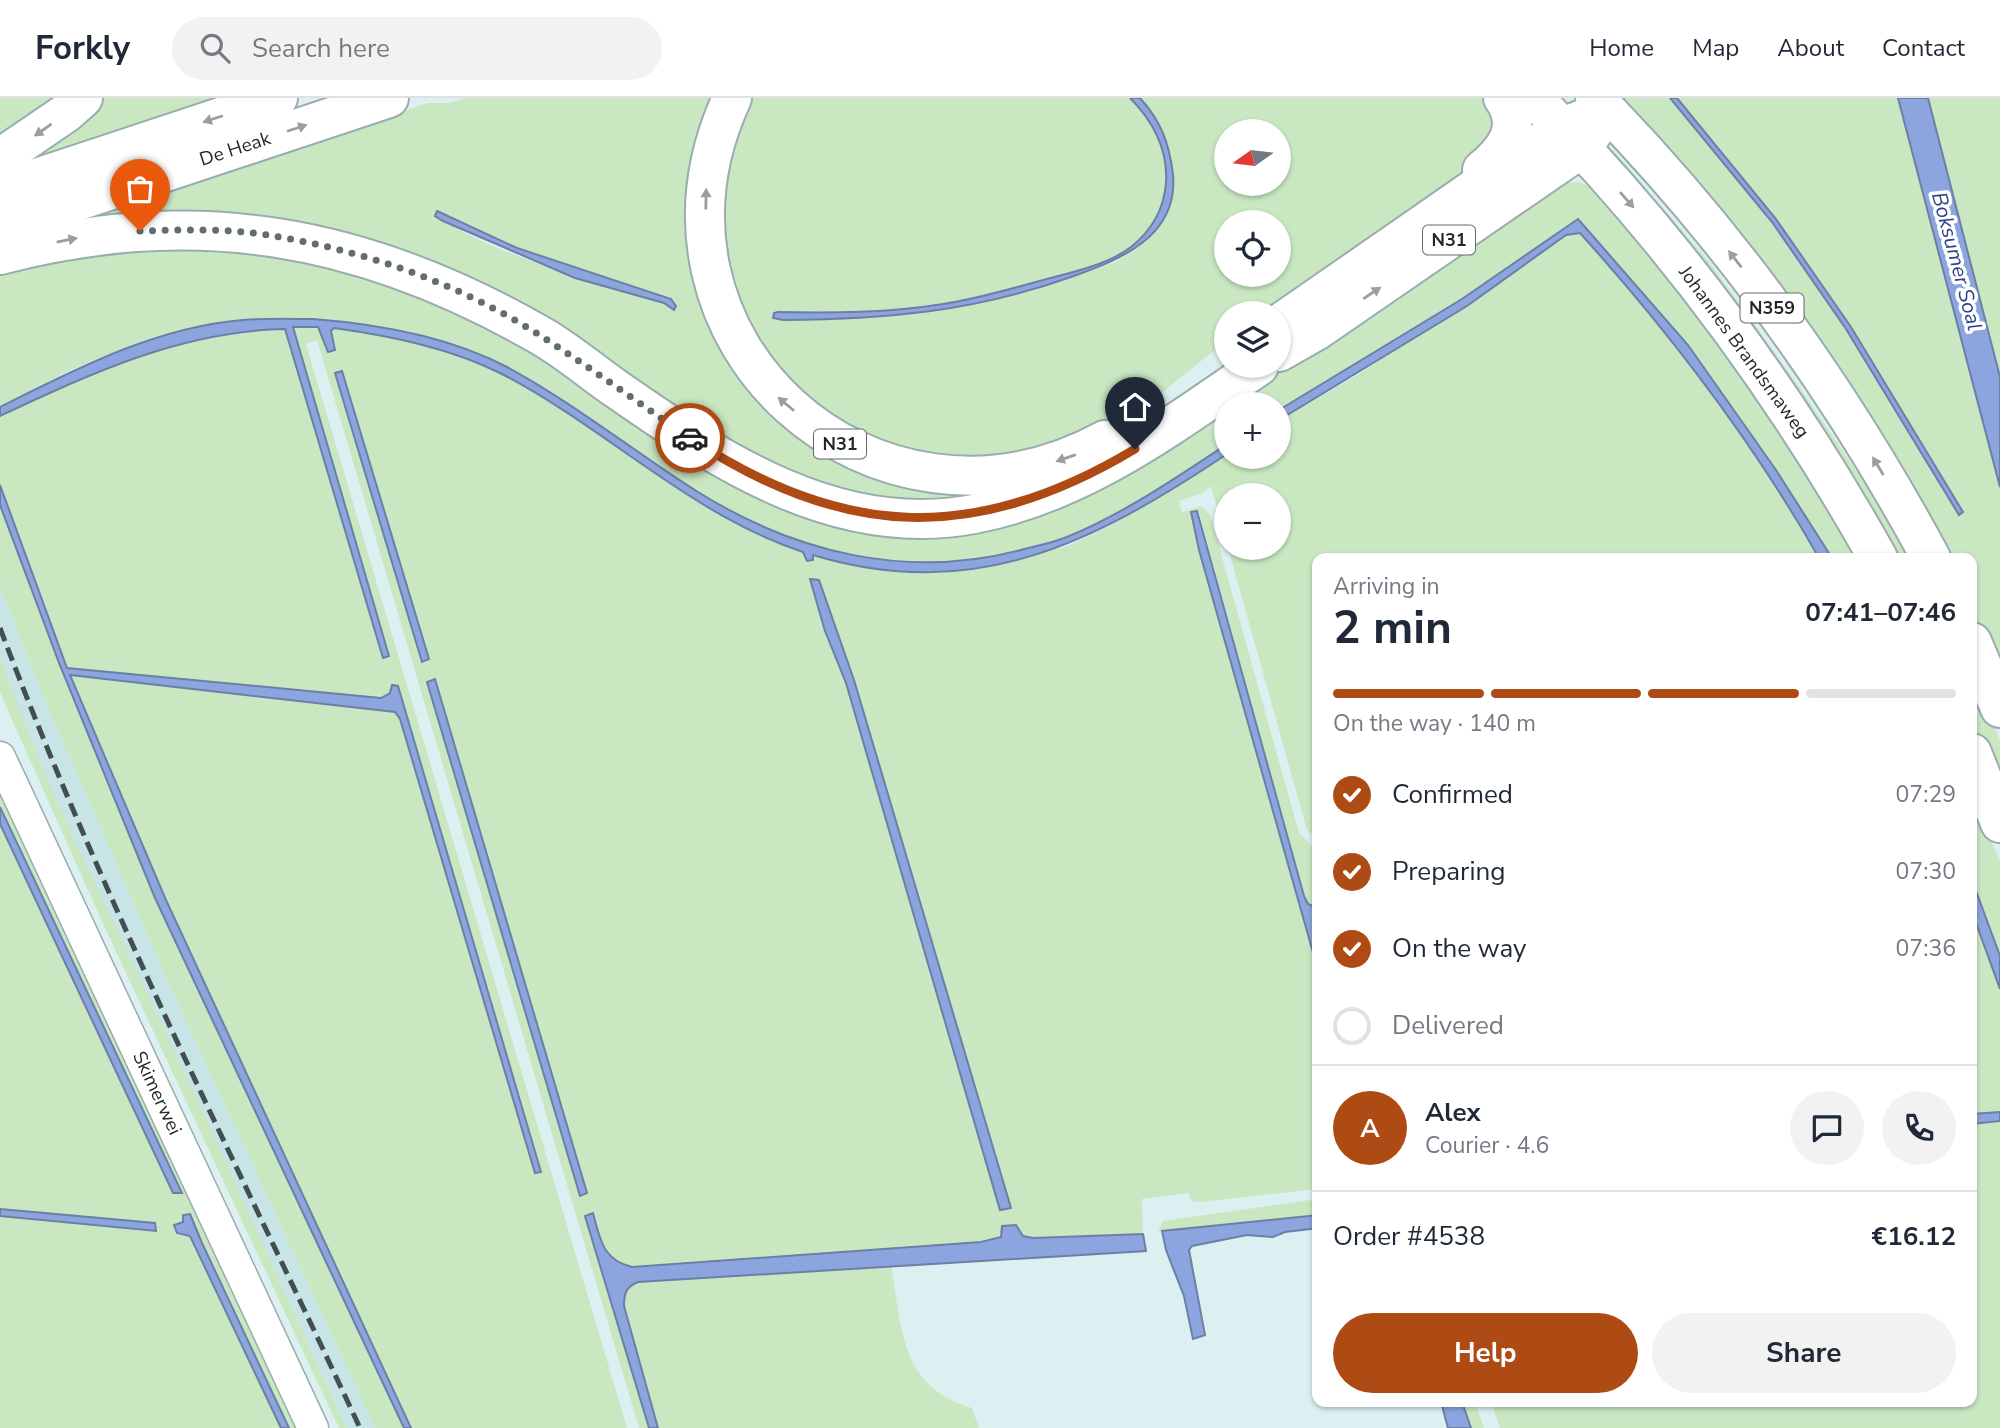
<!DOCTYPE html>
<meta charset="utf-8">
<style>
:root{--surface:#fff;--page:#f2f2f3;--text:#1f2937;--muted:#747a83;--line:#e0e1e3;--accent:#ae4b14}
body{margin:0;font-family:"Nunito Sans",sans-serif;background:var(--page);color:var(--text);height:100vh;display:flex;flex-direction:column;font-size:26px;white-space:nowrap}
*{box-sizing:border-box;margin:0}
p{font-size:23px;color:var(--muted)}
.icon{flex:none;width:38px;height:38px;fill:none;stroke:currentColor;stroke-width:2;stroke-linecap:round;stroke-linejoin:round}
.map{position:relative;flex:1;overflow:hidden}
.sheet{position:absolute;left:1312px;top:455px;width:665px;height:854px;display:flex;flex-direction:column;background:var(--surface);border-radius:14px;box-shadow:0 2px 5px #0004}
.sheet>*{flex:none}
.needle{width:46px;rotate:256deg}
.buttons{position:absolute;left:1214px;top:21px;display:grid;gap:14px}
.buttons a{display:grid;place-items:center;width:77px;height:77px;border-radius:50%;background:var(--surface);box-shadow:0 2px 5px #0004;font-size:35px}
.pin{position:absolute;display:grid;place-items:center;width:60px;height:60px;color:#fff;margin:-72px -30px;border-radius:50% 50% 50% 0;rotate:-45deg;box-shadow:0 0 7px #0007}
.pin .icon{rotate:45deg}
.courier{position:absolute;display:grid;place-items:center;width:70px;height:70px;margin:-35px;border:5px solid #ae4b14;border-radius:50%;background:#fff;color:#222;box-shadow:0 2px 9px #0007}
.overview em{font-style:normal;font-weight:700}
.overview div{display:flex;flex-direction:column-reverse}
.overview{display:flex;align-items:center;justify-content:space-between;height:119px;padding:0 21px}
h1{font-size:46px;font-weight:700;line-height:52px}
.bar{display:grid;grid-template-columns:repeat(4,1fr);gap:10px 7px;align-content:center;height:84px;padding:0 21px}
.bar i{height:9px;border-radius:5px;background:var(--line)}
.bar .current{background:var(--accent)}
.bar p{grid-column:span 4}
.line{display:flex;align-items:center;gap:18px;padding:0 21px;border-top:2px solid var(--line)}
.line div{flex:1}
.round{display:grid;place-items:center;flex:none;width:74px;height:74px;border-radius:37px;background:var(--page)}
ol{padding:0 21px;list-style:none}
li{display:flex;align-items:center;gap:21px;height:77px}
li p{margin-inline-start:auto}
li .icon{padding:7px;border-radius:50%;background:var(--accent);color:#fff;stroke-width:4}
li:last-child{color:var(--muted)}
li i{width:38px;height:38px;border:4px solid var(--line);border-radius:50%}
.button{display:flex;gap:14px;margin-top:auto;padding:14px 21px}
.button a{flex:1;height:80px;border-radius:42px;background:var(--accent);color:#fff;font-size:28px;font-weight:700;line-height:80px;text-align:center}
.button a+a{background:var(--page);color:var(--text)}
header{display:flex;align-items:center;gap:42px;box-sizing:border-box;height:98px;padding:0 35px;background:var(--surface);border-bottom:2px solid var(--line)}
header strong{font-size:33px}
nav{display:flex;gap:38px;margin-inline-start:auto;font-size:24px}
.search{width:490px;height:63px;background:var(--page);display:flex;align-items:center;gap:18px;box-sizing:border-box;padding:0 24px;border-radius:38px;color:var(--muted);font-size:26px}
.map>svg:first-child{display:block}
.built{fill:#c7e4e6}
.green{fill:#c9e8c2;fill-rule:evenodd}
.water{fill:#8da5de;stroke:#6c7fa7;stroke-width:2}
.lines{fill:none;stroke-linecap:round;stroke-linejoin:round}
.minor-casing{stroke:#99acae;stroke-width:33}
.highway-casing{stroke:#99acae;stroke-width:42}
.minor{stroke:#fff;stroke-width:30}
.highway{stroke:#fff;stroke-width:38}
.rail{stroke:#444e50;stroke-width:5;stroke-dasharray:14 7;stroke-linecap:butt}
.oneway{fill:#9a9e9e}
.done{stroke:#616d6f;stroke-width:7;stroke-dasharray:0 12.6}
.route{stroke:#ae4b14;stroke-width:9}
.labels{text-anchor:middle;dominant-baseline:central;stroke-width:7;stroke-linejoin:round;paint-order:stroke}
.shield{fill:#fff;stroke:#626868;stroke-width:2}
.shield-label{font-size:18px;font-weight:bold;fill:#1f2728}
.street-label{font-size:19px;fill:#1f2728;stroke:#fff}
.water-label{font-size:21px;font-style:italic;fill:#2b4388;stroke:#fff}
</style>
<header>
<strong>Forkly</strong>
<div class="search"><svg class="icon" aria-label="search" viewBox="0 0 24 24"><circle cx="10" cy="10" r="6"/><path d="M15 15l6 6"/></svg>Search here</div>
<nav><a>Home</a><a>Map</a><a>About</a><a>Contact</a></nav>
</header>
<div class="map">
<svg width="2000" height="1330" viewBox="0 0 2000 1330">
<rect width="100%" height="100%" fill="#dcf0f2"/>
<!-- built -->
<path class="built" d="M0 489 48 610 176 902 375 1330H347L164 931 93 786 21 621 0 558Z"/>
<!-- green -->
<g class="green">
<path d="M0 0H72L0 47Z"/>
<path d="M100 0H225L95 45 0 69Z"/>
<path d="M466 0H721L719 229 891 378 1140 340 975 407 836 402 389 156 12 145 428 5H451ZM437 113 517 150 671 201 670 210 664 205C622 192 455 146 437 113Z"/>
<path d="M741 0H1130C1155 25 1168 55 1166 90 1164 113 1149 134 1131 148 1093 180 937 210 885 213 862 214 839 215 816 215 802 215 787 212 774 215L852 221 1032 193 1118 163 1153 136 1173 81 1153 15 1140 0H1488C1497 42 1487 52 1456 79L1260 215H1227V242L1153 302 1063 351 942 366 824 324 744 235 714 115ZM1227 33H1279V86H1227ZM1227 124H1279V177H1227Z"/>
<path d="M1613 0H1670C1705 41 1740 81 1772 124 1841 217 1899 318 1959 417L1963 414 1851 229 1776 121 1677 0H1898L2000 389V571L1972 515V460H1946Z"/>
<path d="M1928 0H2000V279Z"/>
<path d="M1613 52 1710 165 1798 287 1916 460H1893L1605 58Z"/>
<path d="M1578 84 1595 90 1700 212 1863 460H1832L1776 372 1688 247 1578 121 1462 201 1279 312V306H1227V346C1176 380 1122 418 1065 440 939 487 807 464 695 392 620 343 547 280 462 249 339 206 215 215 96 261 63 274 31 293 0 309V166L85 147 295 151 523 237 687 358 750 396 800 417 854 431 905 437 1223 308 1350 233 1417 180 1561 85Z"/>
<path d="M1572 133 1580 135C1669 237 1752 342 1819 460H1318V743L1307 732 1228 450H1279V397H1227V445L1211 388 1203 395 1179 403 1182 414 1201 408 1210 416 1299 735 1318 754V810L1308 806 1304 798 1199 414H1191L1199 452 1318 872V1091L1200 1104 1191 1103 1189 1095 1142 1101 1143 1136 1033 1140 1023 1138 1016 1127 1003 1128 1001 1139 981 1144 632 1169C603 1162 600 1142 593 1116L585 1118 649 1330H639L317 242 306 246 627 1330H411L166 802 70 577 395 614 400 621 535 1075 541 1073 398 588 381 600 67 570 0 387V318C94 273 178 235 285 231L384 560 389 558 292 229H318L321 233H331L334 230 407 243 459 257 502 276 551 305 694 401 748 432 803 454 812 462 813 457 888 474 936 475 1068 448 1112 427 1227 356V359H1279V322L1356 278ZM342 273 429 561 422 563 335 275ZM811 482 819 483 854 582 1010 1110 1000 1112 846 585 825 533ZM435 582 587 1095 580 1098 428 584Z"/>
<path d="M0 407 59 565 155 800 404 1330H375L176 902 48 610 0 489Z"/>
<path d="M0 558C44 687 107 808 164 931 227 1063 285 1197 347 1330H339L322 1294 104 828 4 604 0 593Z"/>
<path d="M1972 577 2000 643V687L1972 622Z"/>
<path d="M0 685 302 1330H289L190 1117H184L188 1136 281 1330H0V1118L156 1132 155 1125 0 1111V726L173 1095H181L0 709Z"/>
<path d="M1972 696 2000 764V857L1972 782Z"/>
<path d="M1972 814 2000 891V1014L1972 1016Z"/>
<path d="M2000 1023V1330H1500L1491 1304H1972V1026Z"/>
<path d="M1318 1101V1117L1158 1133 1163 1123Z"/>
<path d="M891 1166C902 1230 899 1288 972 1310L979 1330H658L624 1208C624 1195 626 1189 638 1184Z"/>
<path d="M1462 1304H1475L1484 1330H1471Z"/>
</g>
<!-- water -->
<g class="water">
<path d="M1130 0H1140C1161 23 1169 45 1173 76 1179 139 1119 162 1071 179 972 214 887 221 783 222L773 220 774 215 778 214C833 215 888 215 943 206 978 201 1013 190 1047 181 1074 174 1109 166 1131 149 1151 133 1164 111 1166 85 1168 52 1153 23 1130 0Z"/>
<path d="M1670 0H1677L1776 121 1851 229 1963 414 1959 417 1846 231 1772 124Z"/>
<path d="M1898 0H1928L2000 279V389Z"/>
<path d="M437 113 517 150 671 201 676 208 674 212 664 205 575 180 443 123 435 118Z"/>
<path d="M1578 121 1688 247 1776 372 1832 460H1819C1752 342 1670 235 1580 135L1566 137 1467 208 1279 322V312L1462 201Z"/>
<path d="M313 221C379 226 448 238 507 269 574 305 633 353 698 394 796 455 907 482 1021 452 1036 448 1052 445 1067 439 1123 416 1176 380 1227 346V356C1095 444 975 506 813 457V462L807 463 803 454C691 417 606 330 502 276 450 250 391 238 334 230L331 233 335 252 328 254 318 229H293L389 558 383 560 285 231C181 233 92 275 0 318V309C76 271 156 229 243 222 266 220 290 221 313 221Z"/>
<path d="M342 273 429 561 422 564 335 275Z"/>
<path d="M0 387 67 570 381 600 390 595 392 587 398 588 541 1074 535 1075 400 621 395 614 70 577 166 802 411 1330H404L155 800 59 565 0 407Z"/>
<path d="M1197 413 1304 798 1308 806 1318 810V872L1199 452 1191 414Z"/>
<path d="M810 481 819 482 854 582 1011 1110 1000 1112 846 585 825 533Z"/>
<path d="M435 581 587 1095 580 1098 427 584Z"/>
<path d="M0 709 182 1095H173L0 726Z"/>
<path d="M1972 782 2000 858V891L1972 814Z"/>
<path d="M2000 1014V1023L1972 1026V1016Z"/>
<path d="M0 1111 155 1125 156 1133 0 1118Z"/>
<path d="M593 1115C600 1142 603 1162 632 1169L981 1144 1001 1139 1002 1128 1016 1127 1023 1138 1033 1140 1143 1136 1146 1153 638 1184C626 1189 624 1195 624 1208L658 1330H649L585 1118Z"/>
<path d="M190 1116 202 1145 289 1330H281L190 1138 177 1135 174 1127 183 1124V1117Z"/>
<path d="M1318 1117V1130L1285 1134 1273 1139 1247 1137 1192 1148 1189 1152 1205 1237 1193 1241 1184 1198 1166 1152 1162 1133Z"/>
<path d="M1441 1304H1462L1471 1330H1448Z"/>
</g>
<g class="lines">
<!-- minor casing -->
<g class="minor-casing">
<path id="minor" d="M0 659 313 1330"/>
</g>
<!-- highway casing -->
<g class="highway-casing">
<g id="highway">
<path d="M732 0C621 241 874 467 1105 342"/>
<path d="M1534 0C1669 137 1784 292 1878 460"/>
<path d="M1595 0C1728 136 1841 293 1931 460"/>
<path d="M0 60 66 15 83 0"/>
<path d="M1482 72C1505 53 1524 29 1503 0"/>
<path d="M0 92 278 0"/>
<path d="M0 129 389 0"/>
<path d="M0 157C195 106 362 136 536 235 564 250 589 272 615 290 721 364 839 442 974 416 1083 395 1169 329 1259 268"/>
<path d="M1279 226 1563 29 1585 20"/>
<path d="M1279 254 1316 233 1582 50 1596 30"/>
<path d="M1972 544 2000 610"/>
<path d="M1972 655 2000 725"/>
</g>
</g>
<!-- minor -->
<use href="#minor" class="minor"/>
<!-- highway -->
<use href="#highway" class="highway"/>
<!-- rail -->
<path class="rail" d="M0 530C103 804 237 1066 360 1330"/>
</g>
<!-- one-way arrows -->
<defs><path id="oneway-solid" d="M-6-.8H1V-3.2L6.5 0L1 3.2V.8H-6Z" transform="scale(1.75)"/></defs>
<g class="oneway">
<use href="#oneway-solid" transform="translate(213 21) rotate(162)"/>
<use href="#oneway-solid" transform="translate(297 30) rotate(-18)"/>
<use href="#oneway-solid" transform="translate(43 32) rotate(145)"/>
<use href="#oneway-solid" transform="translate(706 101) rotate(-89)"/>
<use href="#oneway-solid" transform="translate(1627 102) rotate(49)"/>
<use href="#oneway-solid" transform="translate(67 142) rotate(-11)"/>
<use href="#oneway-solid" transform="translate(1735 161) rotate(-128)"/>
<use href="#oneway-solid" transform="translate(1372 195) rotate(-34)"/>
<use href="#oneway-solid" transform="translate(786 306) rotate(-140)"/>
<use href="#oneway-solid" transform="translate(1066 360) rotate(161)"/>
<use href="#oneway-solid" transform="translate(1878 368) rotate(-121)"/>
</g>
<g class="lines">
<!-- done -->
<path class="done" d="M140 133C182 132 226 130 268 137 362 152 459 185 541 238 591 270 640 306 690 340"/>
<!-- route -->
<path class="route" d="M690 340C844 442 977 446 1135 351"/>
</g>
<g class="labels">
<!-- shield labels -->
<g class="shield">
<rect x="1423" y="127.5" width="52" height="29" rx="5"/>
<rect x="1740.5" y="195.5" width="63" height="29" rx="5"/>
<rect x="814" y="331.5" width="52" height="29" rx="5"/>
</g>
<g class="shield-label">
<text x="1449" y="142">N31</text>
<text x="1772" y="210">N359</text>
<text x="840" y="346">N31</text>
</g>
<!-- street labels -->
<g class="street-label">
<text transform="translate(235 51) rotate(-18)">De Heak</text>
<text transform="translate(1744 254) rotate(54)">Johannes Brandsmaweg</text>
<text transform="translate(157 995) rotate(65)">Skimerwei</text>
</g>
<!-- water labels -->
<g class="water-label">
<text transform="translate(1957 163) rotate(75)">Boksumer Soal</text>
</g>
</g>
</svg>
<div class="buttons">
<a><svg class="needle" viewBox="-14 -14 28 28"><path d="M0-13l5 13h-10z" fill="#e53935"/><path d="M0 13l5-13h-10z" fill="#747a83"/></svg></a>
<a><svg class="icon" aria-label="locate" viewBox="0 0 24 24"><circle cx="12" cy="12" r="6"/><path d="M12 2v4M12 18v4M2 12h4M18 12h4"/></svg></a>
<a><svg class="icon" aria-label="layers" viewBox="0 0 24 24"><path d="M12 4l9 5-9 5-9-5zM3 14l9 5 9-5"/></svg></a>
<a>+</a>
<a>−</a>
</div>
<div class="pin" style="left:140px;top:133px;background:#ea580c"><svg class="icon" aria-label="bag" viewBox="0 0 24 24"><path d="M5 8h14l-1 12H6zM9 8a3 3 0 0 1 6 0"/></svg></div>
<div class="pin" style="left:1135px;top:351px;background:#1f2937"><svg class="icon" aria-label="home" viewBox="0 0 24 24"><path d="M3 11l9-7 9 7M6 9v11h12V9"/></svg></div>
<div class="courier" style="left:690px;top:340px"><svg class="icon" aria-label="car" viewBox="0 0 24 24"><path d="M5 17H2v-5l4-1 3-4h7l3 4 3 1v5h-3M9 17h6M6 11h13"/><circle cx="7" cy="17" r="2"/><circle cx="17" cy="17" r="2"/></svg></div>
<section class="sheet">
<div class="overview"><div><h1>2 min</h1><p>Arriving in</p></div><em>07:41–07:46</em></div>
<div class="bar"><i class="current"></i><i class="current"></i><i class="current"></i><i></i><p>On the way · 140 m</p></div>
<ol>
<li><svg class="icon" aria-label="check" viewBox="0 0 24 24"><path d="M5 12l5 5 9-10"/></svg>Confirmed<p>07:29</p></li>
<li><svg class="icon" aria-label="check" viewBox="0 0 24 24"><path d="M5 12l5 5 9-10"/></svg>Preparing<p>07:30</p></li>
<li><svg class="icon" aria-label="check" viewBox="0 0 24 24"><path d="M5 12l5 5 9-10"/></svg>On the way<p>07:36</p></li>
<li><i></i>Delivered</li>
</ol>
<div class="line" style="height:126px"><b class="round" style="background:var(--accent);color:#fff">A</b><div><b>Alex</b><p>Courier · 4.6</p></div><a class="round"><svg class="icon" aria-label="chat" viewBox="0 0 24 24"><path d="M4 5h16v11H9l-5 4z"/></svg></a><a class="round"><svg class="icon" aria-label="phone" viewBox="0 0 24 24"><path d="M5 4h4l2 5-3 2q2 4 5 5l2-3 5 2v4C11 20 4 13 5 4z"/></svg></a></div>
<div class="line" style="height:91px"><div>Order #4538</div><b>€16.12</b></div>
<div class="button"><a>Help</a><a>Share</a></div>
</section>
</div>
